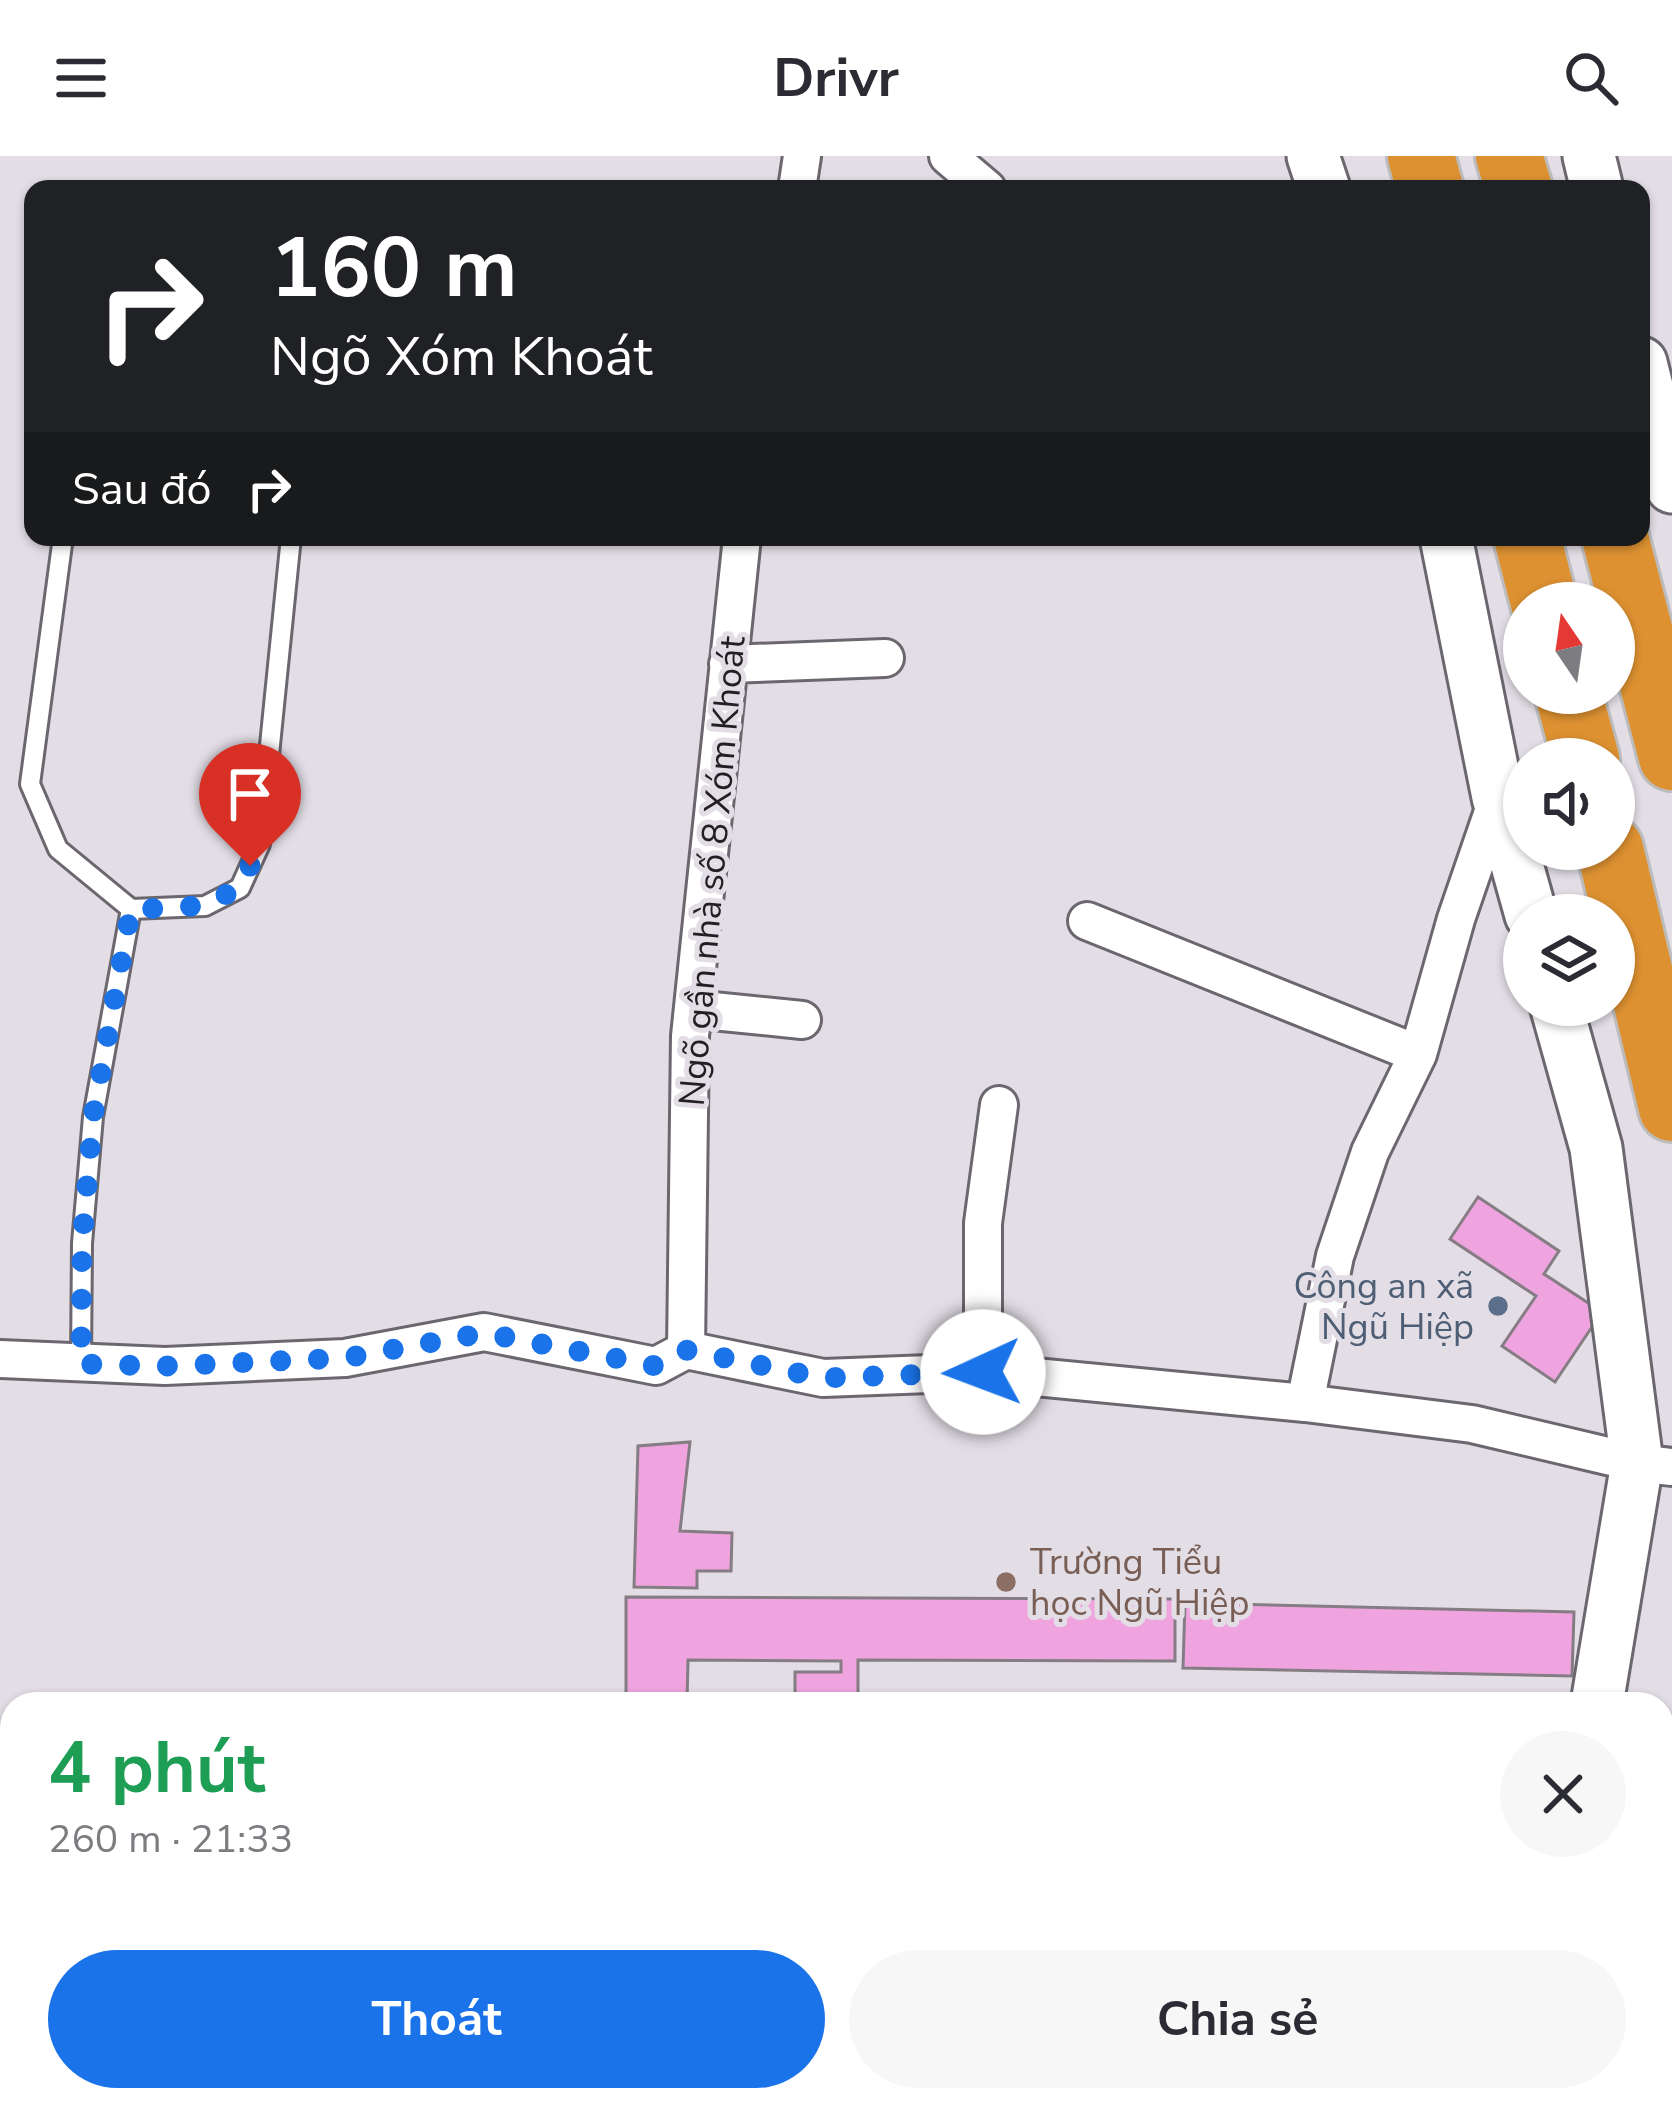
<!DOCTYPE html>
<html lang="vi">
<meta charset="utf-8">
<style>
:root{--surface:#fff;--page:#f7f7f7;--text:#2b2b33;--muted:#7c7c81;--accent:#1a73e8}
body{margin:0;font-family:"Nunito Sans",sans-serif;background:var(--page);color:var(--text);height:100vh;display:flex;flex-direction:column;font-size:45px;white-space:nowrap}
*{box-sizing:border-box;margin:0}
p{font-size:39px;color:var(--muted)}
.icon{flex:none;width:66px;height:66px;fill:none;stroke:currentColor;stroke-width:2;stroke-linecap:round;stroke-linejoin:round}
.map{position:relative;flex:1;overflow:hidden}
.drawer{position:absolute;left:0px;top:1536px;width:1674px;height:420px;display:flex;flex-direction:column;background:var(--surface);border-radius:36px 36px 0 0;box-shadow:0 3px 9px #0004}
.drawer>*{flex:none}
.guide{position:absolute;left:24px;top:24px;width:1626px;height:366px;border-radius:24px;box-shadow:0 3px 9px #0004;background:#202124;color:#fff;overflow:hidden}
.needle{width:78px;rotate:347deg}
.fabs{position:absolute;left:1503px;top:426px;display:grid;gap:24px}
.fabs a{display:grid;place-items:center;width:132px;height:132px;border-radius:50%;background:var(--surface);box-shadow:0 3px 9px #0004;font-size:60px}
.pin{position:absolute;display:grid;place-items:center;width:102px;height:102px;color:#fff;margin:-123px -51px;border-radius:50% 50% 50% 0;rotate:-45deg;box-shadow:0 0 12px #0007}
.pin .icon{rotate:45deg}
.me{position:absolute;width:132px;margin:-66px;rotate:268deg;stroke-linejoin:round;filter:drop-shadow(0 0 9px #0008)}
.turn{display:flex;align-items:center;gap:42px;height:252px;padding:0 48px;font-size:54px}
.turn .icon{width:156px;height:156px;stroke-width:2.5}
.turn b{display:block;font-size:84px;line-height:102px}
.then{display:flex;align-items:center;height:114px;padding:0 48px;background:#0003;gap:24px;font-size:45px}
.round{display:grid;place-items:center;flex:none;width:126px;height:126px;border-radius:63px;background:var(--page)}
.overview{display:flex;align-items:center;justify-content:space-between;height:204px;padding:0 48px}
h1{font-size:72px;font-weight:700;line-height:90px;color:#1e9e55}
.button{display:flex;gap:24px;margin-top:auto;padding:24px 48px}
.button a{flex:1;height:138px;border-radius:72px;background:var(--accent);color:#fff;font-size:48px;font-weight:700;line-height:138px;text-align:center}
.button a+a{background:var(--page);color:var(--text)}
header{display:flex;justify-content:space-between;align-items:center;height:156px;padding:0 48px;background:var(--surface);font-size:54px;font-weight:700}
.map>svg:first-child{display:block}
</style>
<header><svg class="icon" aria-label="menu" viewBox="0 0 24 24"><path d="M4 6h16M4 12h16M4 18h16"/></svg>Drivr<svg class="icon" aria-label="search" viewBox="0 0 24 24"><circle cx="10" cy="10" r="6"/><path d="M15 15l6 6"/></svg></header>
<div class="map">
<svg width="1672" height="1956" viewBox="0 0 1672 1956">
<rect width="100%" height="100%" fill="#e3dee6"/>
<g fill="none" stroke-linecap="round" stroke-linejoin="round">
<path stroke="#69b1ef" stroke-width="69" d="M0,1923H12
M1437,1944L1672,1947"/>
</g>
<path fill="#efa4df" stroke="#857d83" stroke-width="3" d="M1478,1041L1559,1095L1544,1118L1602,1156L1555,1226L1502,1190L1536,1140L1450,1083Z
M690,1286L680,1375L732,1377L731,1415H697V1432L634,1431L638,1290Z
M626,1441L1175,1443V1505L858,1504V1548H795V1516H841V1505L688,1504L687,1546L626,1545Z
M1185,1447L1574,1456L1572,1520L1183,1512Z"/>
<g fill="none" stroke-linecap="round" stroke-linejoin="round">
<g stroke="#6c676e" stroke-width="24">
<path id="lane" d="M63,381L30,628L58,693L131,753L93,961L82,1087L81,1208
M131,753L205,750L240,732L260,688L291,381
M490,1956L491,1944"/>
</g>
<g stroke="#6c676e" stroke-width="42">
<path id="street" d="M948,0L987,33
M797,33L802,0
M728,508L885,502
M1087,765L1418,898
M693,853L802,864
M686,1194L690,880L742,381
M0,1203L165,1210L345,1202L484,1176L656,1210L686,1194L823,1222L983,1216L1305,1247L1472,1268L1637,1307L1672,1311
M983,1216V1067L999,949
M1305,1247L1335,1100L1370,996L1418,898L1456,763L1498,641"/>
</g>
<g stroke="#6c676e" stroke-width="57">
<path id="secondary" d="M1313,0L1324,33
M1589,0L1597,33
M1641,207L1672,331
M1446,381L1498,641L1531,759
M1556,849L1596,992L1637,1307L1597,1548
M1662,1765L1672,1766
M0,1775L12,1774
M590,1944L610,1956
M1545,1956V1944"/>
</g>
<g stroke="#bcbcbd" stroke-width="72">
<path id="highway" d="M1421,0L1430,33
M1509,0L1519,33
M1527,381L1544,447
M1615,381L1672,601
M1568,537L1586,603
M1610,693L1672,952"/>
</g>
<use href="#lane" stroke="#fff" stroke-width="18"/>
<use href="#street" stroke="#fff" stroke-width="36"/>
<use href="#secondary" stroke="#fff" stroke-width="51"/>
<use href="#highway" stroke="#dd9131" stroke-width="66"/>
</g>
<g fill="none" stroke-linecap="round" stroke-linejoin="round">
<path stroke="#1a73e8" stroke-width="21" stroke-dasharray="0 37.8" d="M250,710C228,758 178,751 131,753L93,961L82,1087L81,1208L165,1210L345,1202L484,1177L656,1210L686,1194L823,1222L983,1216"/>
</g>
<circle fill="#5c6f8a" stroke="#e3dee6" stroke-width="4.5" cx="1498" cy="1150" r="12"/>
<circle fill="#8d6e63" stroke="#e3dee6" stroke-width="4.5" cx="1006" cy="1426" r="12"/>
<g text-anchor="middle" stroke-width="10" stroke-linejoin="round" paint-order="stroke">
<g font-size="36" fill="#211f22" stroke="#e3dee6">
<text transform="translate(711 715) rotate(-85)" y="13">Ngõ gần nhà số 8 Xóm Khoát</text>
</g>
<g font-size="36" fill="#4e5e75" stroke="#e3dee6" text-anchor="end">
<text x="1474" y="1142">Công an xã<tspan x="1474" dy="41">Ngũ Hiệp</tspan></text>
</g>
<g font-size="36" fill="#785e54" stroke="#e3dee6" text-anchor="start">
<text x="1030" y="1418">Trường Tiểu<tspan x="1030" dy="41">học Ngũ Hiệp</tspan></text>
</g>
</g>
</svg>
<div class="fabs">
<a><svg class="needle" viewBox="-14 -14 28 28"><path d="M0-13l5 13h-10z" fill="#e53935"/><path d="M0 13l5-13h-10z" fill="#7c7c81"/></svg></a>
<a><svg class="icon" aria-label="sound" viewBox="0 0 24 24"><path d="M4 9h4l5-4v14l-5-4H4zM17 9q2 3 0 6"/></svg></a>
<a><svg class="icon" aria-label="layers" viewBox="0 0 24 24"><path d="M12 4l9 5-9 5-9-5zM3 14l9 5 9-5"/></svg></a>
</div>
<div class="pin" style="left:250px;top:710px;background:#d93025"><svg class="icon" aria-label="arrive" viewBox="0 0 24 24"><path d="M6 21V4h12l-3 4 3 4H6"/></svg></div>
<svg class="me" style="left:983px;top:1216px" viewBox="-20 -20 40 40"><circle r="19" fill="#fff"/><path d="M0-13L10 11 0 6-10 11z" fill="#1a73e8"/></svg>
<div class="guide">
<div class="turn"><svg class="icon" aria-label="right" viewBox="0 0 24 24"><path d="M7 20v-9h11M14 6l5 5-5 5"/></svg><div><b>160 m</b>Ngõ Xóm Khoát</div></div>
<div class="then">Sau đó<svg class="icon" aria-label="right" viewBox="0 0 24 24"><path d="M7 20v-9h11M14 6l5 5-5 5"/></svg></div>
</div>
<section class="drawer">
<div class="overview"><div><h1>4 phút</h1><p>260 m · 21:33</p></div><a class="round"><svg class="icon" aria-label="close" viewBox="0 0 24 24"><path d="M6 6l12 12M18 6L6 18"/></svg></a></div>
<div class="button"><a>Thoát</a><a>Chia sẻ</a></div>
</section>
</div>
